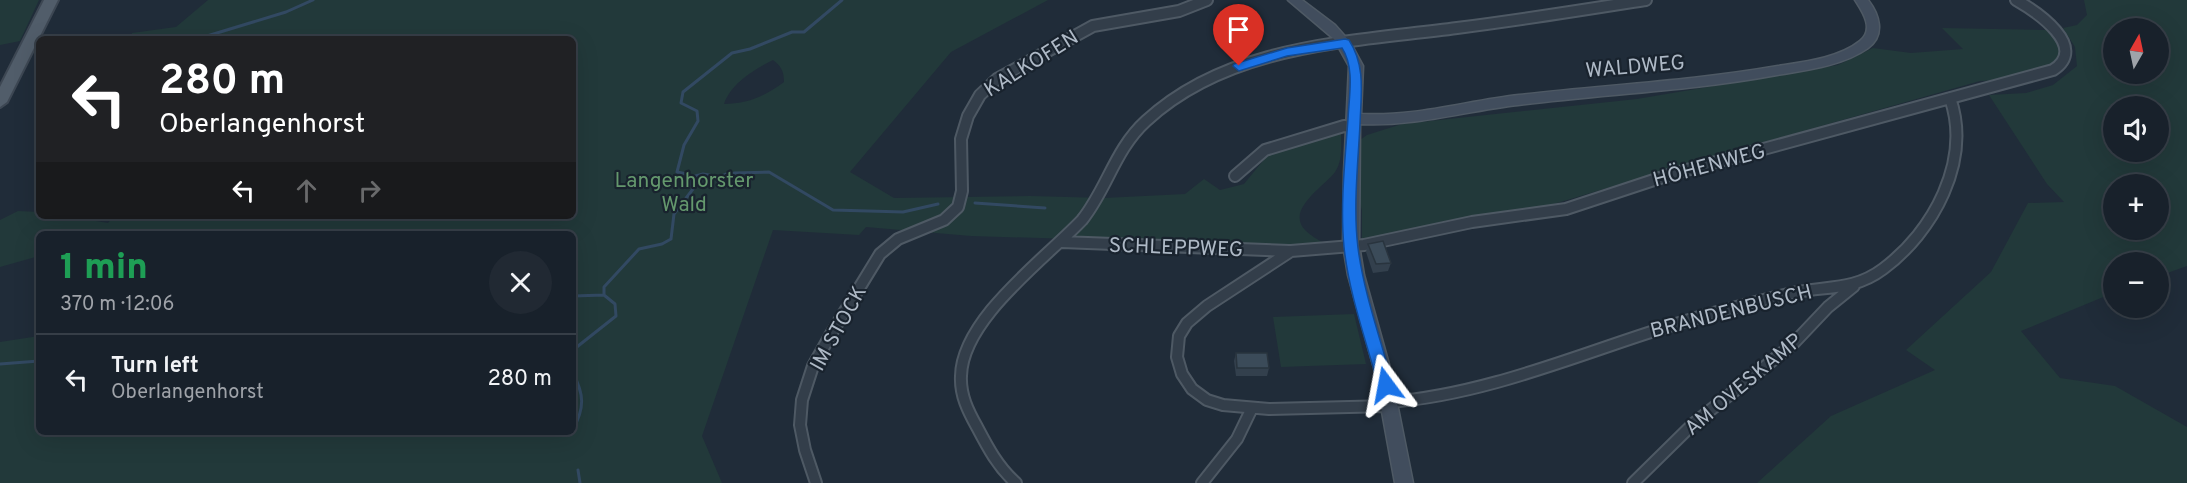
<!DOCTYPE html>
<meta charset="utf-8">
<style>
:root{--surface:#18212b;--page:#212933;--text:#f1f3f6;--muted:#9fa3a9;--line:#363e47}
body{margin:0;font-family:Overpass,sans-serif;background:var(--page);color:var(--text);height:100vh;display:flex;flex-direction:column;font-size:22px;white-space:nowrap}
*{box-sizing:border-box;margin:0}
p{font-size:20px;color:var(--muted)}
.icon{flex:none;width:33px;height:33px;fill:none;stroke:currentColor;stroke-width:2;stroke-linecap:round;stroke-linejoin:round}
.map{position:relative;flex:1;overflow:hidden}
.sheet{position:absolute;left:36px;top:231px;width:540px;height:204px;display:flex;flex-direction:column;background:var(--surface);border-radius:9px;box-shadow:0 6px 24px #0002,0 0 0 2px var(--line)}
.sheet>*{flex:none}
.banner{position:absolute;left:36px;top:36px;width:540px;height:183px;border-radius:9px;box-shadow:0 6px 24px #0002,0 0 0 2px var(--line);background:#202124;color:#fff;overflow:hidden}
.needle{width:39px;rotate:9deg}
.tools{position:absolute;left:2103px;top:18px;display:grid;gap:12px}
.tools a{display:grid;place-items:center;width:66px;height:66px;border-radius:50%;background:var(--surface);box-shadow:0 6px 24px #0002,0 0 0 2px var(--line);font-size:30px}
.pin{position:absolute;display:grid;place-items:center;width:51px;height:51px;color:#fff;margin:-62px -26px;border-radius:50% 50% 50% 0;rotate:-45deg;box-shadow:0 0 6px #0007}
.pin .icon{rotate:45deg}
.me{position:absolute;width:66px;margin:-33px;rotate:347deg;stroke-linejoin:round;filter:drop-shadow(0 0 4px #0008)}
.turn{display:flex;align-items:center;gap:21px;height:126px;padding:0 24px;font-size:27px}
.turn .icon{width:78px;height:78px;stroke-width:2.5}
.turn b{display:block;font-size:42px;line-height:51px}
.lanes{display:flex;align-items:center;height:57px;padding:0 24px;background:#0003;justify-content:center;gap:30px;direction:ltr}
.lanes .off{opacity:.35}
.round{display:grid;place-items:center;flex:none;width:63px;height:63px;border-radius:32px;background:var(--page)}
.head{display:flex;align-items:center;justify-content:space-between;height:102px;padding:0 24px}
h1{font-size:36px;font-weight:800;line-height:45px;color:#1e9e55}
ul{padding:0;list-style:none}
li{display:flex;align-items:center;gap:18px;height:90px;padding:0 24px;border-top:2px solid var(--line)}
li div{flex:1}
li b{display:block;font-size:22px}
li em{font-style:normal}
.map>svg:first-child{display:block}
</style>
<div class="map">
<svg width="2187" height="483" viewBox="0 0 2187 483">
<rect width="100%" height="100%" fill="#202c39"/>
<path fill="#22393a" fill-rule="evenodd" d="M0,0H39L20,41L0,45Z
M208,0H1048L951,52L850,172L894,198L1030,196L1104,198L1185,194L1204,179L1220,190L1244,184L1271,151L1341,131C1341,143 1343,161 1335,172C1325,186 1284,210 1306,231C1311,236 1319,240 1325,244L1304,246L971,236L866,227L859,235L773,230L702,436L722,483H0V342L39,336V432H573V234H39V256L0,267V220L18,211L39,212V216H66L108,223L114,216L149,220L154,216H573V39H130L132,33L176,27ZM773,60C781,66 784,71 784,82C765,96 748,104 724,104C731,83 755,69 773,60Z
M2084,0H2187V266L2159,276L2158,262H2114L2113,293L2021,331L2060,378L2115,386L2187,427V483H1757L1831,416L1935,370L1906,350L1991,272L2028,203L2064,202L2047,184L1989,95L2026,93L2053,85L2077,66L2075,47L2063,28L2077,25L2087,15ZM2114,28H2158V74H2114ZM2114,106H2158V152H2114ZM2114,184H2158V230H2114Z
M1942,28L2046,30L2057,42L2062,53L2059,62L2029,80L1980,81L1708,158L1537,209L1450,220L1362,241V211L1357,189L1360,140L1367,135L1402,124L1637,99L1838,65L1873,48L1911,53L1963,49Z
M1354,314L1366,364L1281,367L1273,317Z"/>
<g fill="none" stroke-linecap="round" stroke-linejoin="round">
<path stroke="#324962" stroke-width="3" d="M207,36L286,12L313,0
M734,173L769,172L833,210L903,212L938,204
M688,178L703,174L720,177L726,174
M975,203L1045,208
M573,296L604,295
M573,350L616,316L615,304L604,295V287L639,249L662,244L671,239L674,214L693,189L687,174L677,172L684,145L698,121L697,111L681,103L683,92L732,53L750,49L792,32H804L842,0
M0,364L39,361
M573,373C584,394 585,408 573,429
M569,435L571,432
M578,470L580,483"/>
<g stroke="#4e5964" stroke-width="14">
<path id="street" d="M1235,176L1265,150L1344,126L1354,127
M1062,242L1289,251
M1389,402C1500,394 1610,340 1717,312C1744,305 1770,298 1797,292C1829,286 1855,290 1883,269C1933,232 1972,161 1950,98
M1389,406L1269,409L1223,405L1207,400L1192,389L1182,374L1177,357L1179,336L1187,323L1207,306L1291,251L1364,245L1472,222L1566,209L1672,174L2053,70C2089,47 2037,12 2016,0
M816,483L805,450L800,425L802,400L813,366L831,334L880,254L898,239L944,220L958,207L962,191L961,139L968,116L980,95L997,79L1093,26L1179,11L1207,0
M1016,483C998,467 988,448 977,427C968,411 960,395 961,376C962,319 1045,259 1082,220C1107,189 1115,149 1146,121C1229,44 1351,42 1457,28C1521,20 1583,10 1646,0
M1202,483L1237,439L1252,408
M1633,483L1693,424L1792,345L1828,307L1854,286"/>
</g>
<g stroke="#4e5964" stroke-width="3">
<path id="secondary" d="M1288,0H1302L1335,25L1350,42L1363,66L1361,114C1415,117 1466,101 1519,95C1605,85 1692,81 1778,66C1804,62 1839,58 1860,41C1875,29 1862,11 1855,0H1868C1879,14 1886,35 1868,48C1842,66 1807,70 1777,75C1691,91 1604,94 1518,105C1465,111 1414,127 1360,124L1359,245L1364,275L1390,368L1413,483H1395L1374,368L1348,275L1343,245L1344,173L1349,66L1334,39Z"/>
</g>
<g stroke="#3d4753" stroke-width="4">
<path id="primary" d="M44,0H58L7,102L0,107V87Z"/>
</g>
<use href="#street" stroke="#333e4a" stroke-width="10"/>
<use href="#secondary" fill="#414d5d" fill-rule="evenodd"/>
<use href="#primary" fill="#515d6a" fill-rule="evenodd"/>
</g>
<path fill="#33404d" d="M1368,244L1391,263L1388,271L1373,273L1366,252Z
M1236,353L1269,368L1267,376H1236L1234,361Z"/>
<path fill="#3b4b59" stroke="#29343e" stroke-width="1.5" d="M1383,241L1391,263L1376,264L1368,244Z
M1236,353H1267L1269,368H1237Z"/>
<path fill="#1a73e8" stroke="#114b97" stroke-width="1.5" d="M1345,39L1349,40C1366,66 1361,95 1360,124C1358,164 1353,208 1358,248C1364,294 1381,340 1393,385L1391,390L1386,392L1380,390L1378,385C1366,340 1349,294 1344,247C1340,206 1345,161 1348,119C1349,96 1355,68 1342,48L1287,56L1239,71L1233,66L1234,64L1287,48Z"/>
<g text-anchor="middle" stroke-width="4.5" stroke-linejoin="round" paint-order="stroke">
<g font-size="21" fill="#aeb9c6" stroke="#19232e">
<text transform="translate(1031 63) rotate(-32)" y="7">KALKOFEN</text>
<text transform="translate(1635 66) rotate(-5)" y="7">WALDWEG</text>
<text transform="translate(1709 165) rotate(-15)" y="7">HÖHENWEG</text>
<text transform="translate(1176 247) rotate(2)" y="7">SCHLEPPWEG</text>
<text transform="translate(1731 311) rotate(-14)" y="7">BRANDENBUSCH</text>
<text transform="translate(838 328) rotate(-61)" y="7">IM STOCK</text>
<text transform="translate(1743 384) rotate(-40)" y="7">AM OVESKAMP</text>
</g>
<g font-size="21" fill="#64986d" stroke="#19232e">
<text x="684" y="187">Langenhorster<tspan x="684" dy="24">Wald</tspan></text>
</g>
</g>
</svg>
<div class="tools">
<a><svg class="needle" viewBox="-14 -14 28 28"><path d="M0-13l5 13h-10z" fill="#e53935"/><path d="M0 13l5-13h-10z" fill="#9fa3a9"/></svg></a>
<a><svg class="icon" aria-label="sound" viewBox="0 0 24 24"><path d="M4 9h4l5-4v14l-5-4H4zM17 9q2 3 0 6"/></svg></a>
<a>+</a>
<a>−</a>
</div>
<div class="pin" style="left:1239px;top:66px;background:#d93025"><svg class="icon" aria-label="arrive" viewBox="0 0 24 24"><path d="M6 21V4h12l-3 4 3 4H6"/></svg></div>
<svg class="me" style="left:1386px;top:385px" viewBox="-20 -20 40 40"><path d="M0-17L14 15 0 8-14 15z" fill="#1a73e8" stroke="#fff" stroke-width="4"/></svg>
<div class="banner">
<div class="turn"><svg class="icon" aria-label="left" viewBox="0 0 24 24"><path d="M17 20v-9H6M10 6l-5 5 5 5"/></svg><div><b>280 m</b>Oberlangenhorst</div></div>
<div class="lanes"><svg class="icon" aria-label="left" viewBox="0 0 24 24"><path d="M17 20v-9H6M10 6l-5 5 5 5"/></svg><svg class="icon off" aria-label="ahead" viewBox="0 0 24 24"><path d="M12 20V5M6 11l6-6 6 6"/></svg><svg class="icon off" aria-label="right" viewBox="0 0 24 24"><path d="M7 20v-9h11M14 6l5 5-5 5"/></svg></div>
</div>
<section class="sheet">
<div class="head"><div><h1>1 min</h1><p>370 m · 12:06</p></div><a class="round"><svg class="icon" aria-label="close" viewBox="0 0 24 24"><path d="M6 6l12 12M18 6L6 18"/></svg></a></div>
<ul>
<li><svg class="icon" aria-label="left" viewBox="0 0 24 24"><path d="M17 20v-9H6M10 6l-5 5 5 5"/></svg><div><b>Turn left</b><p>Oberlangenhorst</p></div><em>280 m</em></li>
</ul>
</section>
</div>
